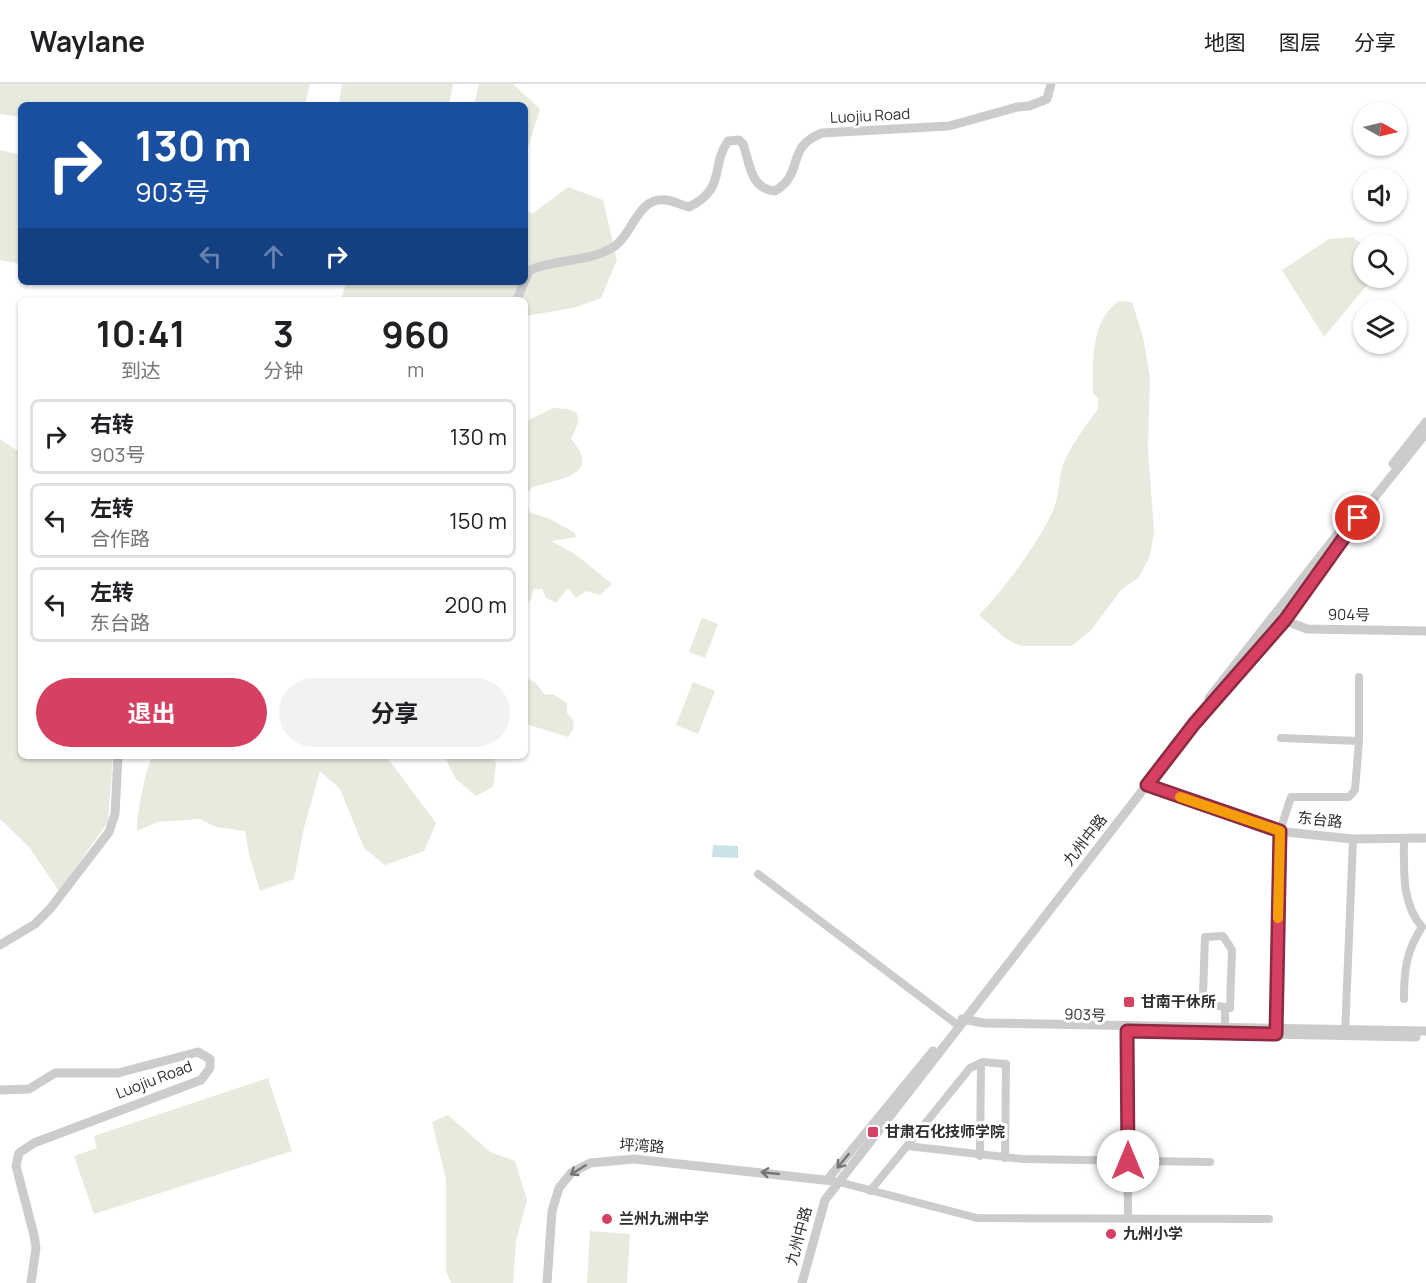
<!DOCTYPE html>
<html lang="zh">
<meta charset="utf-8">
<style>
:root{--surface:#fff;--page:#f2f2f2;--text:#202124;--muted:#757577;--line:#e0e0e0;--accent:#d64162}
body{margin:0;font-family:Manrope,"Noto Sans SC",sans-serif;background:var(--page);color:var(--text);height:100vh;display:flex;flex-direction:column;font-size:22px;white-space:nowrap}
*{box-sizing:border-box;margin:0}
p{font-size:20px;color:var(--muted)}
.icon{flex:none;width:33px;height:33px;fill:none;stroke:currentColor;stroke-width:2;stroke-linecap:round;stroke-linejoin:round}
.map{position:relative;flex:1;overflow:hidden}
.side{position:absolute;left:18px;top:213px;width:510px;height:462px;display:flex;flex-direction:column;background:var(--surface);border-radius:9px;box-shadow:0 2px 4px #0004}
.side>*{flex:none}
.top-card{position:absolute;left:18px;top:18px;width:510px;height:183px;border-radius:9px;box-shadow:0 2px 4px #0004;background:#1a4fa0;color:#fff;overflow:hidden}
.needle{width:39px;rotate:98deg}
.controls{position:absolute;left:1353px;top:18px;display:grid;gap:12px}
.controls a{display:grid;place-items:center;width:54px;height:54px;border-radius:50%;background:var(--surface);box-shadow:0 2px 4px #0004;font-size:30px}
.pin{position:absolute;display:grid;place-items:center;width:51px;height:51px;color:#fff;margin:-26px;border:3px solid #fff;border-radius:50%;box-shadow:0 2px 6px #0007}
.me{position:absolute;width:66px;margin:-33px;rotate:0deg;stroke-linejoin:round;filter:drop-shadow(0 0 4px #0008)}
.turn{display:flex;align-items:center;gap:21px;height:126px;padding:0 18px;font-size:27px}
.turn .icon{width:78px;height:78px;stroke-width:2.5}
.turn b{display:block;font-size:42px;line-height:51px}
.lanes{display:flex;align-items:center;height:57px;padding:0 18px;background:#0003;justify-content:center;gap:30px;direction:ltr}
.lanes .off{opacity:.35}
.eta{display:flex;justify-content:space-evenly;align-items:center;height:102px;text-align:center}
.eta b{font-size:36px;font-weight:700;line-height:42px}
.cta{display:flex;gap:12px;margin-top:auto;padding:12px 18px}
.cta a{flex:1;height:69px;border-radius:36px;background:var(--accent);color:#fff;font-size:24px;font-weight:700;line-height:69px;text-align:center}
.cta a+a{background:var(--page);color:var(--text)}
ul{padding:0;list-style:none}
li{display:flex;align-items:center;gap:18px;height:75px;margin:0 12px 9px;padding:0 6px;border:3px solid var(--line);border-radius:9px}
li div{flex:1}
li b{display:block;font-size:22px}
li em{font-style:normal}
header{display:flex;align-items:center;gap:36px;box-sizing:border-box;height:84px;padding:0 30px;background:var(--surface);border-bottom:2px solid var(--line)}
header strong{font-size:28px}
nav{display:flex;gap:33px;margin-inline-start:auto;font-size:21px}
.map>svg:first-child{display:block}
</style>
<header>
<strong>Waylane</strong>
<nav><a>地图</a><a>图层</a><a>分享</a></nav>
</header>
<div class="map">
<svg width="1426" height="1199" viewBox="0 0 1426 1199">
<rect width="100%" height="100%" fill="#fff"/>
<path fill="#e7ebde" d="M0,0H310L305,21H21V33L0,30Z
M342,0H453L449,21H329L339,19Z
M479,0H513L540,25L525,73V21H474Z
M0,66L21,71V180L0,176Z
M568,103L603,116L617,176L601,214L573,224L525,232V216H341L346,198H525V125L532,130Z
M1353,153L1363,161L1364,194L1372,195L1324,253L1282,186L1329,155Z
M1119,217L1132,218L1143,253L1150,294L1148,365L1154,448L1150,472L1139,493L1121,506L1092,545L1072,562H1020L1005,554L979,531C1002,508 1045,451 1055,421C1059,409 1059,396 1062,384C1069,363 1085,343 1098,325V314L1093,310C1093,279 1090,237 1119,217Z
M553,324L568,325L577,329L578,339L571,355C605,394 553,395 531,404L526,411L529,428L550,435L575,449L576,453L551,457L575,470L612,500L600,511L586,507L576,514L568,504L556,519L546,514L542,505H533L532,513L525,525V338Z
M0,355L21,369V672H113L108,738L59,807L29,763L0,735Z
M702,534L718,540L705,574L689,568Z
M525,593L536,599L545,611L553,610L567,619V629L574,637L573,645L568,653L529,641L525,633Z
M693,598L715,607L698,650L676,641Z
M153,672H392L389,676L436,739L424,767L385,781L364,764L340,705L320,687L304,744L294,795L260,807L249,770L245,747L216,743L200,735L158,738L137,747C136,735 146,681 153,672Z
M444,672H493L496,680L493,703L476,712L456,695Z
M268,994L292,1067L94,1130L74,1072L97,1064L94,1052Z
M448,1031L490,1068L515,1077L527,1116L516,1157L513,1199H451L446,1187V1095L432,1038Z
M590,1147L630,1150L627,1199H587Z"/>
<path fill="#cce2e9" d="M713,761L738,762V774L712,773Z"/>
<g fill="none" stroke-linecap="round" stroke-linejoin="round">
<path stroke="#ccc" stroke-width="8" d="M1281,654L1359,657
M1280,747L1291,713H1349L1355,706L1359,657V593
M1404,755C1404,785 1401,819 1422,843C1406,867 1404,887 1404,915
M758,790L959,942
M1127,947L1128,1135
M1225,947V923L1206,920L1203,911L1205,853L1223,852L1232,866L1230,924L1225,923
M1345,951L1353,755
M907,1062L970,984L983,978L1006,980L1005,1074
M980,1072L981,979
M839,1098L977,1134L1269,1135
M870,1107L907,1062L1022,1075L1210,1078"/>
<path stroke="#ccc" stroke-width="9" d="M525,196L530,186C555,175 586,178 610,165C633,154 636,112 666,116C674,117 681,121 689,123C727,104 710,83 728,57L739,56L743,60C750,79 750,105 775,107C806,88 784,64 822,49L949,42L1017,23L1029,22L1047,15L1051,0
M517,216L524,198
M1393,380L1426,338
M1281,535L1307,545L1426,547
M1209,614L1347,438
M1147,701L1276,747L1353,755L1426,754
M0,861L35,840L50,825L109,748L115,730L118,672
M962,935L984,939L1426,947
M1276,947L1280,747
M1175,948L1416,953
M0,1006L29,1005L55,989H118L198,968L210,975V984L201,996L34,1059L19,1069L16,1082L34,1151L36,1164L31,1199
M828,1095L933,967
M547,1199L552,1127L559,1104L571,1089L590,1079L634,1075L833,1097
M802,1199L825,1116L1194,640L1285,536L1358,434L1426,349"/>
</g>
<defs><path id="oneway-shaft" d="M-6 0H5M1.5-3L5.5 0L1.5 3" fill="none" stroke-width="1.6" stroke-linecap="round" stroke-linejoin="round" transform="scale(1.5)"/></defs>
<g stroke="#767676">
<use href="#oneway-shaft" transform="translate(843 1077) rotate(129)"/>
<use href="#oneway-shaft" transform="translate(578 1086) rotate(148)"/>
<use href="#oneway-shaft" transform="translate(770 1089) rotate(-174)"/>
</g>
<g fill="none" stroke-linecap="round" stroke-linejoin="round">
<g stroke="#8b2a40" stroke-width="15">
<path id="route" d="M1128,1077L1127,947L1276,950L1280,747L1147,701L1194,640L1285,536L1358,434"/>
</g>
<use href="#route" stroke="#d64162" stroke-width="10"/>
<path stroke="#f59e0b" stroke-width="10" d="M1180,713L1280,747L1278,834"/>
</g>
<g fill="#d64162" stroke="#fff" stroke-width="2">
<rect x="1123" y="912" width="12" height="12" rx="3"/>
<rect x="867" y="1042" width="12" height="12" rx="3"/>
<circle cx="607" cy="1135" r="6"/>
<circle cx="1111" cy="1150" r="6"/>
</g>
<g text-anchor="middle" stroke-width="6" stroke-linejoin="round" paint-order="stroke">
<g font-size="15" fill="#2f2f2f" stroke="#fff">
<text transform="translate(870 32) rotate(-3)" y="5">Luojiu Road</text>
<text transform="translate(1349 531) rotate(1)" y="5">904号</text>
<text transform="translate(1320 736) rotate(6)" y="5">东台路</text>
<text transform="translate(1085 756) rotate(-52)" y="5">九州中路</text>
<text transform="translate(1085 931) rotate(2)" y="5">903号</text>
<text transform="translate(154 996) rotate(-21)" y="5">Luojiu Road</text>
<text transform="translate(642 1062) rotate(3)" y="5">坪湾路</text>
<text transform="translate(799 1152) rotate(-75)" y="5">九州中路</text>
</g>
<g font-size="15" font-weight="bold" fill="#2f2f2f" stroke="#fff" text-anchor="start">
<text x="1141" y="923">甘南干休所</text>
<text x="885" y="1053">甘肃石化技师学院</text>
<text x="619" y="1140">兰州九洲中学</text>
<text x="1123" y="1155">九州小学</text>
</g>
</g>
</svg>
<div class="controls">
<a><svg class="needle" viewBox="-14 -14 28 28"><path d="M0-13l5 13h-10z" fill="#e53935"/><path d="M0 13l5-13h-10z" fill="#757577"/></svg></a>
<a><svg class="icon" aria-label="sound" viewBox="0 0 24 24"><path d="M4 9h4l5-4v14l-5-4H4zM17 9q2 3 0 6"/></svg></a>
<a><svg class="icon" aria-label="search" viewBox="0 0 24 24"><circle cx="10" cy="10" r="6"/><path d="M15 15l6 6"/></svg></a>
<a><svg class="icon" aria-label="layers" viewBox="0 0 24 24"><path d="M12 4l9 5-9 5-9-5zM3 14l9 5 9-5"/></svg></a>
</div>
<div class="pin" style="left:1358px;top:434px;background:#d93025"><svg class="icon" aria-label="arrive" viewBox="0 0 24 24"><path d="M6 21V4h12l-3 4 3 4H6"/></svg></div>
<svg class="me" style="left:1128px;top:1077px" viewBox="-20 -20 40 40"><circle r="19" fill="#fff"/><path d="M0-13L10 11 0 6-10 11z" fill="#d64162"/></svg>
<div class="top-card">
<div class="turn"><svg class="icon" aria-label="right" viewBox="0 0 24 24"><path d="M7 20v-9h11M14 6l5 5-5 5"/></svg><div><b>130 m</b>903号</div></div>
<div class="lanes"><svg class="icon off" aria-label="left" viewBox="0 0 24 24"><path d="M17 20v-9H6M10 6l-5 5 5 5"/></svg><svg class="icon off" aria-label="ahead" viewBox="0 0 24 24"><path d="M12 20V5M6 11l6-6 6 6"/></svg><svg class="icon" aria-label="right" viewBox="0 0 24 24"><path d="M7 20v-9h11M14 6l5 5-5 5"/></svg></div>
</div>
<section class="side">
<div class="eta">
<div><b>10:41</b><p>到达</p></div>
<div><b>3</b><p>分钟</p></div>
<div><b>960</b><p>m</p></div>
</div>
<ul>
<li><svg class="icon" aria-label="right" viewBox="0 0 24 24"><path d="M7 20v-9h11M14 6l5 5-5 5"/></svg><div><b>右转</b><p>903号</p></div><em>130 m</em></li>
<li><svg class="icon" aria-label="left" viewBox="0 0 24 24"><path d="M17 20v-9H6M10 6l-5 5 5 5"/></svg><div><b>左转</b><p>合作路</p></div><em>150 m</em></li>
<li><svg class="icon" aria-label="left" viewBox="0 0 24 24"><path d="M17 20v-9H6M10 6l-5 5 5 5"/></svg><div><b>左转</b><p>东台路</p></div><em>200 m</em></li>
</ul>
<div class="cta"><a>退出</a><a>分享</a></div>
</section>
</div>
